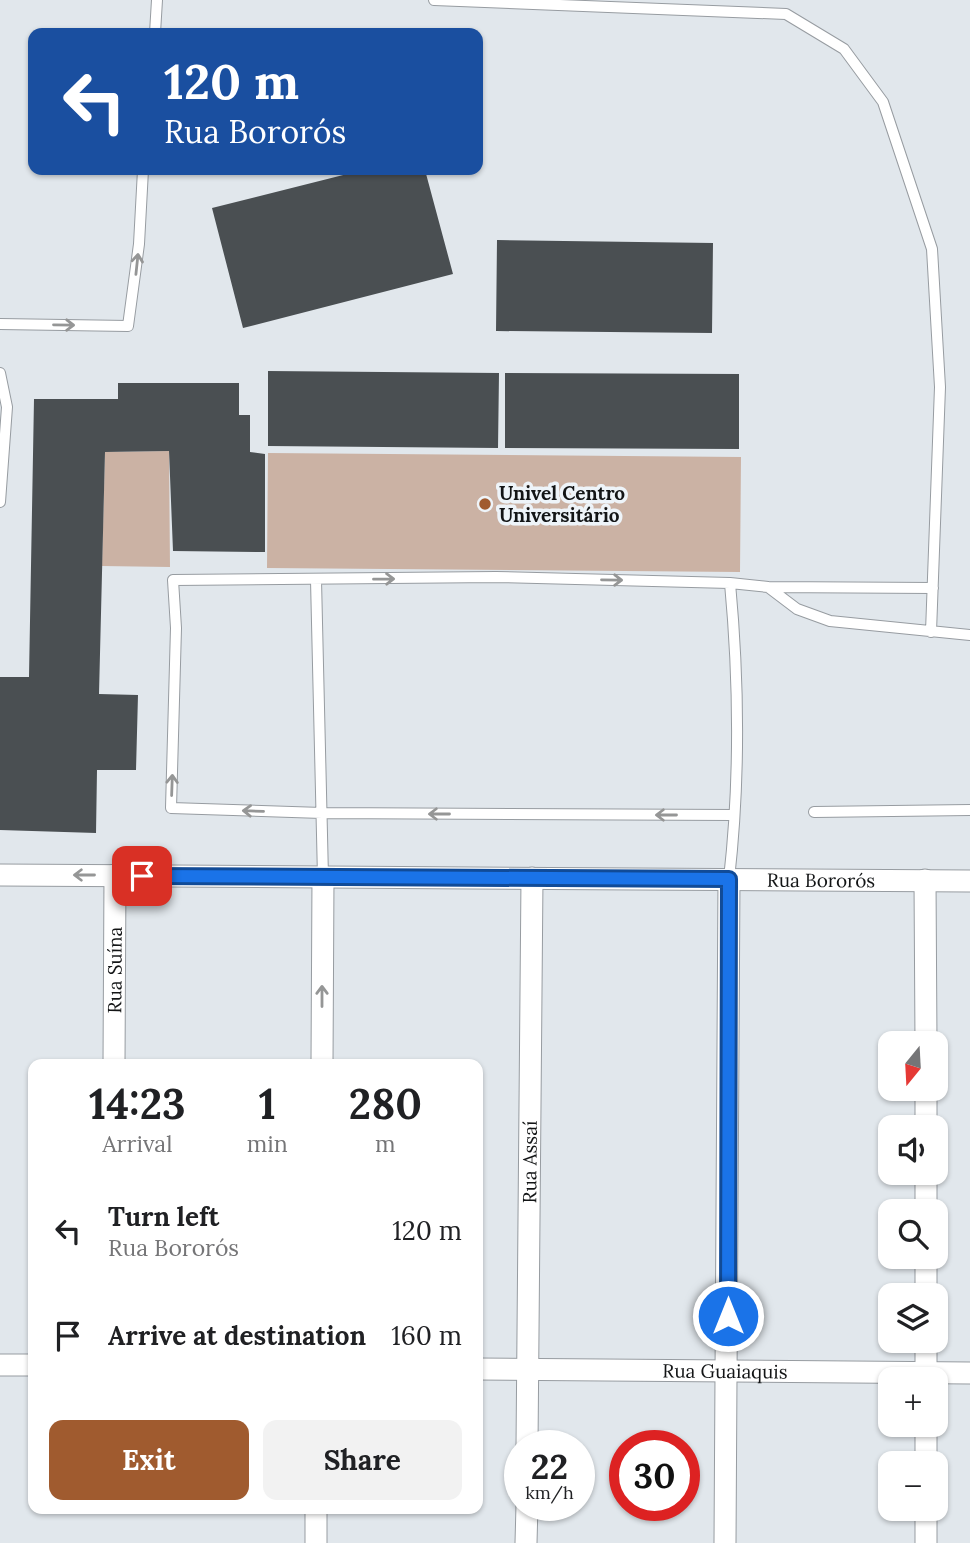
<!DOCTYPE html>
<meta charset="utf-8">
<style>
:root{--surface:#fff;--page:#f2f2f2;--text:#202124;--muted:#757577;--accent:#a05b2f}
body{margin:0;font-family:Lora,serif;background:var(--page);color:var(--text);height:100vh;display:flex;flex-direction:column;font-size:26px;white-space:nowrap}
*{box-sizing:border-box;margin:0}
p{font-size:23px;color:var(--muted)}
.icon{flex:none;width:38px;height:38px;fill:none;stroke:currentColor;stroke-width:2;stroke-linecap:round;stroke-linejoin:round}
.map{position:relative;flex:1;overflow:hidden}
.side{position:absolute;left:28px;top:1059px;width:455px;height:455px;display:flex;flex-direction:column;background:var(--surface);border-radius:14px;box-shadow:0 2px 5px #0004}
.side>*{flex:none}
.guide{position:absolute;left:28px;top:28px;width:455px;height:147px;border-radius:14px;box-shadow:0 2px 5px #0004;background:#1a4fa0;color:#fff;overflow:hidden}
.needle{width:46px;rotate:198deg}
.tools{position:absolute;left:878px;top:1031px;display:grid;gap:14px}
.tools a{display:grid;place-items:center;width:70px;height:70px;border-radius:14px;background:var(--surface);box-shadow:0 2px 5px #0004;font-size:35px}
.speed{position:absolute;left:504px;top:1430px;display:flex;gap:14px;font-size:35px;font-weight:700;text-align:center}
.speed>*{display:grid;place-content:center;width:91px;height:91px;border-radius:50%;background:var(--surface);box-shadow:0 2px 5px #0004;line-height:1}
.speed small{font-size:18px;font-weight:400}
.speed .limit{border:10px solid #d22;background:#fff;color:#111}
.pin{position:absolute;display:grid;place-items:center;width:60px;height:60px;color:#fff;margin:-30px;border-radius:14px;box-shadow:0 4px 10px #0006}
.me{position:absolute;width:77px;margin:-38px;rotate:0deg;stroke-linejoin:round;filter:drop-shadow(0 0 5px #0008)}
.turn{display:flex;align-items:center;gap:24px;height:147px;padding:0 21px;font-size:32px}
.turn .icon{width:91px;height:91px;stroke-width:2.5}
.turn b{display:block;font-size:49px;line-height:60px}
.eta{display:flex;justify-content:space-evenly;align-items:center;height:119px;text-align:center}
.eta b{font-size:42px;font-weight:700;line-height:49px}
.button{display:flex;gap:14px;margin-top:auto;padding:14px 21px}
.button a{flex:1;height:80px;border-radius:14px;background:var(--accent);color:#fff;font-size:28px;font-weight:700;line-height:80px;text-align:center}
.button a+a{background:var(--page);color:var(--text)}
ul{padding:0;list-style:none}
li{display:flex;align-items:center;gap:21px;height:105px;padding:0 21px}
li div{flex:1}
li b{display:block;font-size:26px}
li em{font-style:normal}
.map>svg:first-child{display:block}
</style>
<div class="map">
<svg width="970" height="1543" viewBox="0 0 970 1543">
<rect width="100%" height="100%" fill="#e1e7ec"/>
<path fill="#cbb2a4" d="M169,451L170,567L102,566L105,452Z
M268,453L741,457L740,572L267,568Z"/>
<path fill="#4a4f52" d="M363,170H425L453,274L243,328L212,208Z
M497,240L713,243L712,333L496,331Z
M268,371L499,373L498,448L268,446Z
M505,373L739,374V449L505,448Z
M118,383H239V415H250V452L265,454V552L173,551L169,451L105,452L99,694L138,695L136,770H97L96,833L0,830V677H29L34,399H118Z"/>
<g fill="none" stroke-linecap="round" stroke-linejoin="round">
<g stroke="#979ca1" stroke-width="12">
<path id="lane" d="M434,0L786,14L844,49L883,102L932,249L940,387L931,632
M155,33L157,0
M0,324L128,326L139,244L143,170
M0,373L7,407L0,502
M316,580L323,877
M768,587L933,588
M814,812L970,810
M734,815L322,813L171,808L176,628L173,580L496,577L730,583L768,587L797,609L830,621L970,635
M729,879C740,782 739,680 730,583"/>
</g>
<g stroke="#979ca1" stroke-width="23">
<g id="street">
<path id="s1" d="M0,875L970,881"/>
<path d="M925,880L926,1043"/>
<path id="s2" d="M114,1064L115,875"/>
<path d="M322,1064L323,877"/>
<path d="M926,1088V1127"/>
<path d="M926,1172V1211"/>
<path d="M926,1256V1295"/>
<path d="M926,1340V1379"/>
<path d="M0,1365H33"/>
<path id="s3" d="M478,1369L970,1373"/>
<path id="s4" d="M527,1446L532,878"/>
<path d="M926,1463V1424"/>
<path d="M316,1543V1508"/>
<path d="M526,1543L527,1505"/>
<path d="M725,1543L729,879"/>
<path d="M926,1543V1508"/>
</g>
</g>
<use href="#lane" stroke="#fff" stroke-width="10"/>
<use href="#street" stroke="#fff" stroke-width="21"/>
</g>
<defs><path id="oneway-shaft" d="M-6 0H5M1.5-3L5.5 0L1.5 3" fill="none" stroke-width="1.6" stroke-linecap="round" stroke-linejoin="round" transform="scale(1.75)"/></defs>
<g stroke="#959696">
<use href="#oneway-shaft" transform="translate(137 264) rotate(-84)"/>
<use href="#oneway-shaft" transform="translate(64 325) rotate(1)"/>
<use href="#oneway-shaft" transform="translate(384 579) rotate(-1)"/>
<use href="#oneway-shaft" transform="translate(612 580) rotate(1)"/>
<use href="#oneway-shaft" transform="translate(172 785) rotate(-88)"/>
<use href="#oneway-shaft" transform="translate(253 811) rotate(-178)"/>
<use href="#oneway-shaft" transform="translate(439 814) rotate(-180)"/>
<use href="#oneway-shaft" transform="translate(666 815) rotate(-180)"/>
<use href="#oneway-shaft" transform="translate(84 875) rotate(-180)"/>
<use href="#oneway-shaft" transform="translate(322 996) rotate(-90)"/>
</g>
<g fill="none" stroke-linecap="round" stroke-linejoin="round">
<g stroke="#114b97" stroke-width="18">
<path id="route" d="M142,876L729,879L728,1316"/>
</g>
<use href="#route" stroke="#1a73e8" stroke-width="12"/>
</g>
<circle fill="#a05b2f" stroke="#eef4f9" stroke-width="2.5" cx="485" cy="504" r="7"/>
<g text-anchor="middle" stroke-width="7" stroke-linejoin="round" paint-order="stroke">
<g font-size="19" font-weight="bold" fill="#131516" stroke="#eef4f9" text-anchor="start">
<text x="499" y="500">Univel Centro<tspan x="499" dy="22">Universitário</tspan></text>
</g>
<g font-size="19" fill="#131516" stroke="#eef4f9">
<text dy="7" stroke="none"><textPath href="#s1" startOffset="821">Rua Bororós</textPath></text>
<text dy="7" stroke="none"><textPath href="#s2" startOffset="94">Rua Suína</textPath></text>
<text dy="7" stroke="none"><textPath href="#s4" startOffset="284">Rua Assaí</textPath></text>
<text dy="7" stroke="none"><textPath href="#s3" startOffset="247">Rua Guaiaquis</textPath></text>
</g>
</g>
</svg>
<div class="tools">
<a><svg class="needle" viewBox="-14 -14 28 28"><path d="M0-13l5 13h-10z" fill="#e53935"/><path d="M0 13l5-13h-10z" fill="#757577"/></svg></a>
<a><svg class="icon" aria-label="sound" viewBox="0 0 24 24"><path d="M4 9h4l5-4v14l-5-4H4zM17 9q2 3 0 6"/></svg></a>
<a><svg class="icon" aria-label="search" viewBox="0 0 24 24"><circle cx="10" cy="10" r="6"/><path d="M15 15l6 6"/></svg></a>
<a><svg class="icon" aria-label="layers" viewBox="0 0 24 24"><path d="M12 4l9 5-9 5-9-5zM3 14l9 5 9-5"/></svg></a>
<a>+</a>
<a>−</a>
</div>
<div class="speed"><div>22<small>km/h</small></div><div class="limit">30</div></div>
<div class="pin" style="left:142px;top:876px;background:#d93025"><svg class="icon" aria-label="arrive" viewBox="0 0 24 24"><path d="M6 21V4h12l-3 4 3 4H6"/></svg></div>
<svg class="me" style="left:728px;top:1316px" viewBox="-20 -20 40 40"><circle r="17" fill="#1a73e8" stroke="#fff" stroke-width="3"/><path d="M0-11L8 9 0 5-8 9z" fill="#fff"/></svg>
<div class="guide">
<div class="turn"><svg class="icon" aria-label="left" viewBox="0 0 24 24"><path d="M17 20v-9H6M10 6l-5 5 5 5"/></svg><div><b>120 m</b>Rua Bororós</div></div>
</div>
<section class="side">
<div class="eta">
<div><b>14:23</b><p>Arrival</p></div>
<div><b>1</b><p>min</p></div>
<div><b>280</b><p>m</p></div>
</div>
<ul>
<li><svg class="icon" aria-label="left" viewBox="0 0 24 24"><path d="M17 20v-9H6M10 6l-5 5 5 5"/></svg><div><b>Turn left</b><p>Rua Bororós</p></div><em>120 m</em></li>
<li><svg class="icon" aria-label="arrive" viewBox="0 0 24 24"><path d="M6 21V4h12l-3 4 3 4H6"/></svg><div><b>Arrive at destination</b></div><em>160 m</em></li>
</ul>
<div class="button"><a>Exit</a><a>Share</a></div>
</section>
</div>
